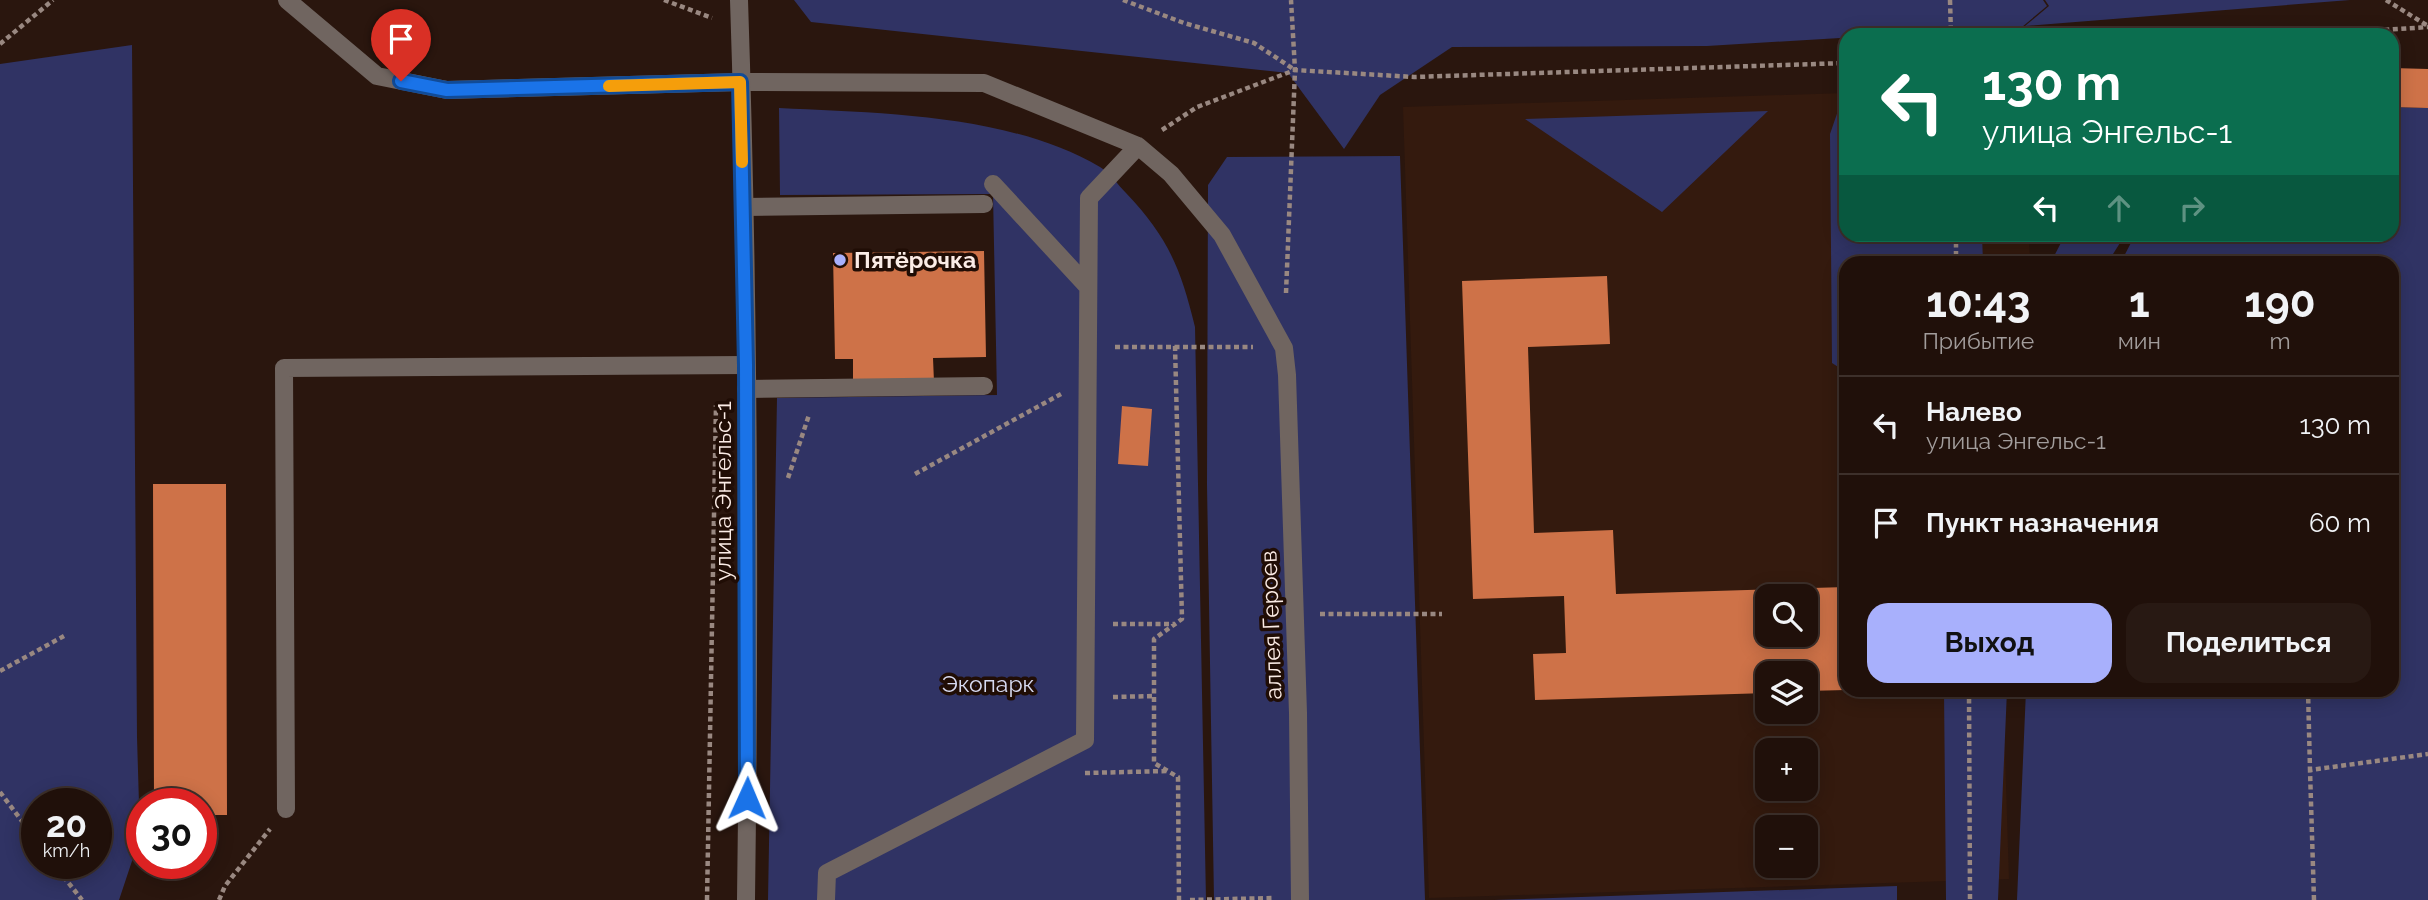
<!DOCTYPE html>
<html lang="ru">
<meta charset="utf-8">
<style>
:root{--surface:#20100a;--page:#281913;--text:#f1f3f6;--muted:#a29d9c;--line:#3d302b;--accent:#a8b0fc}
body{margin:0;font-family:Raleway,sans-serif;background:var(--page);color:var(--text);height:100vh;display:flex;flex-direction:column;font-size:26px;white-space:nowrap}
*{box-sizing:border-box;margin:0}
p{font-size:23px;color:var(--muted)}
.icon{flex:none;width:38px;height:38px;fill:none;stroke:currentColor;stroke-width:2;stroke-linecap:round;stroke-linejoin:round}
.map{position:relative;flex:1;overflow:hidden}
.panel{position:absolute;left:1839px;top:256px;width:560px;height:441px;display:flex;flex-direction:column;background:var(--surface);border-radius:21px;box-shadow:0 4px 18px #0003,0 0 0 2px var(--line)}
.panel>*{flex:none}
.banner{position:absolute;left:1839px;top:28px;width:560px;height:214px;border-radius:21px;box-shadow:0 4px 18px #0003,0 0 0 2px var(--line);background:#0b6e4f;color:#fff;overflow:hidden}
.buttons{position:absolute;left:1755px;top:584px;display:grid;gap:14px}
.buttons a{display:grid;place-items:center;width:63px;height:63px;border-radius:14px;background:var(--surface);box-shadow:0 4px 18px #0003,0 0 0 2px var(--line);font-size:35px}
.speed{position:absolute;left:21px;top:788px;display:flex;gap:14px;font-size:35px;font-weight:700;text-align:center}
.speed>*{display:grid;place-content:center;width:91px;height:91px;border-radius:50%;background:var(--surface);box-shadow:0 4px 18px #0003,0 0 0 2px var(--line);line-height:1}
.speed small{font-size:18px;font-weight:400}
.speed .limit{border:10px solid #d22;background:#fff;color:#111}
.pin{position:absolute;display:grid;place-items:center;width:60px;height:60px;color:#fff;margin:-72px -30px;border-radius:50% 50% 50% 0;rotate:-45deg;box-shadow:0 0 7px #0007}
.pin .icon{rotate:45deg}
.me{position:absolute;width:77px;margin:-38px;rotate:1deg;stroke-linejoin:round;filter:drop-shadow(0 0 5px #0008)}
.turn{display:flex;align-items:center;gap:24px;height:147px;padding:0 28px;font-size:32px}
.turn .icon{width:91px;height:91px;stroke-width:2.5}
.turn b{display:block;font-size:49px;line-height:60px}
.lanes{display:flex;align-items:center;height:66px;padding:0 28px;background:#0003;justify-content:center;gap:35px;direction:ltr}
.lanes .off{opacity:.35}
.eta{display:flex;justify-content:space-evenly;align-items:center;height:119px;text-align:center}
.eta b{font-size:42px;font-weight:700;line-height:49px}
.cta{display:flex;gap:14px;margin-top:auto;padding:14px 28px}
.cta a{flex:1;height:80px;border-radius:21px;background:var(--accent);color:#111;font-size:28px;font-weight:700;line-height:80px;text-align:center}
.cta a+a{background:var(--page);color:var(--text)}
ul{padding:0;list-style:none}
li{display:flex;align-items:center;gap:21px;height:98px;padding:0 28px;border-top:2px solid var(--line)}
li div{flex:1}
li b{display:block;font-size:26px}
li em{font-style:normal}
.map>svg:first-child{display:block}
</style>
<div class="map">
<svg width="2428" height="900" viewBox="0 0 2428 900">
<rect width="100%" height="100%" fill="#2a160e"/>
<path fill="#341a0e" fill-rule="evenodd" d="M1846,93V234L2029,235L2030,262H1846V690H2003L2009,879L1429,898L1403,107ZM1768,597H1806V635H1768ZM1768,674H1806V712H1768ZM1768,751H1806V789H1768ZM1768,828H1806V866H1768Z"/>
<path fill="#303364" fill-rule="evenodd" d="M794,0H2043L2047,6L2022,27L1707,46L1452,47L1380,95L1344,149L1288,73L811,22Z
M2045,0H2350L2025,26L2049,6Z
M132,45L137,737L140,837L119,900H0V64ZM37,803H96V863H37Z
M1846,102V234L1982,235L1983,262H1846V372L1832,363L1830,134L1840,105Z
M2392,107L2428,108V900H2017L2026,690H2392V262H2121L2135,235L2392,234Z
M779,108C880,113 1010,114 1100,167C1110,173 1118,185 1126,193C1168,237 1181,269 1195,327L1206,900H768L777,398L997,395L993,194L780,195Z
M1768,111L1662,212L1525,119Z
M1400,156L1425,900H1214L1207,485L1208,185L1227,157Z
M2065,235V234L2125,235L2108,262H2051Z
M1944,690H2007L1998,900H1946Z
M1897,886V900H1494Z"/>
<path fill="#ce7248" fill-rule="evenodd" d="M2392,68L2428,69V108L2392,107Z
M984,251L986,357L933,358L934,382L853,383V359H835L833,253Z
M1607,276L1610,344L1528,347L1534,533L1613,530L1616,594L1846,587V690L1806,691V674H1768V693L1535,700L1533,654L1566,653L1564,596L1473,599L1462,281ZM1768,597H1806V635H1768Z
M1122,406L1152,409L1148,466L1118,464Z
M153,484H226L227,815H201V803H154Z"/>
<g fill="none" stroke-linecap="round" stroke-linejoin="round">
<path stroke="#998881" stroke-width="4.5" stroke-dasharray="5 3.5" stroke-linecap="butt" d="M664,0L712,18
M1123,0L1184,23L1254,43L1295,70
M1950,0L1951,35
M2386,0L2428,26
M2308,35L2428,27
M0,44L53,0
M1162,130L1197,107L1295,70L1414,77L1846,63
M1956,234V262
M1286,293L1295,70L1291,0
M1175,346L1182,619L1154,639V763L1178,777L1179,900
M1115,347H1253
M915,474L1061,394
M788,478L809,415
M1320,614H1442
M1113,624H1174
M0,671L64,636
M1969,690L1970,900
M2308,690L2310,770
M1113,697L1154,696
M1085,773L1168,771
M0,792L37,841
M53,863L82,900
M219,900L225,886L270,829
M707,900L716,405
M1190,900L1274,898
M2314,900L2310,770L2428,754"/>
<path stroke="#706560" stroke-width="18" d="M743,207L984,204
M746,389L984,386
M286,809L284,368L746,365"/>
<path stroke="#706560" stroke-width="18" d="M740,82L984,83L1138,146L1171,174L1222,235L1284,348L1287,375L1298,713L1300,900
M993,184L1088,287
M826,900L827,873L1085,740L1089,198L1138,146"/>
<path stroke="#706560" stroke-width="18" d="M287,0L377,76L447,90L740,82
M739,0C749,300 750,600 746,900"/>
</g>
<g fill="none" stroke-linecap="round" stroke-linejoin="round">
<g stroke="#114b97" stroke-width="18">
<path id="route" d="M401,81L447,90L740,82L746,365L747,798"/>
</g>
<use href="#route" stroke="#1a73e8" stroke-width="12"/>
<path stroke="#f59e0b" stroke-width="12" d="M609,86L740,82L742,162"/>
</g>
<circle fill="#a8b0fc" stroke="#200d05" stroke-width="2.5" cx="840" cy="260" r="7"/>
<g text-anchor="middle" stroke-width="7" stroke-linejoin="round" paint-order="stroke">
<g font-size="23" font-weight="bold" fill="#fbece6" stroke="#200d05" text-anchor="start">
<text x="854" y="268">Пятёрочка</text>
</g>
<g font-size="23" fill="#fbece6" stroke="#200d05">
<text transform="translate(723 491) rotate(-90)" y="8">улица Энгельс-1</text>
<text transform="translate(1271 625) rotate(-92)" y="8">аллея Героев</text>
</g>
<g font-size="23" fill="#d7daf1" stroke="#200d05">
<text x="988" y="692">Экопарк</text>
</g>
</g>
</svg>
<div class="buttons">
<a><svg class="icon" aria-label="search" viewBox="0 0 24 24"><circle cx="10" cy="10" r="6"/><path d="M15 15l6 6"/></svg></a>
<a><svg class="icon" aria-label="layers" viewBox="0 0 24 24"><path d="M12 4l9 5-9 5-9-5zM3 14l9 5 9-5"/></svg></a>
<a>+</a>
<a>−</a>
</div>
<div class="speed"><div>20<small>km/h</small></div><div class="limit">30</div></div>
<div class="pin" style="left:401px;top:81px;background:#d93025"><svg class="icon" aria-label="arrive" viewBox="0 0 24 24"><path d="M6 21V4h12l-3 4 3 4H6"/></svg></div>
<svg class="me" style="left:747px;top:798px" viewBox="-20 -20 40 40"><path d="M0-17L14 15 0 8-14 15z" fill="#1a73e8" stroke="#fff" stroke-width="4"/></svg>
<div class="banner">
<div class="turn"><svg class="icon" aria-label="left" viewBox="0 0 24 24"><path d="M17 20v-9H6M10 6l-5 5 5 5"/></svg><div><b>130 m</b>улица Энгельс-1</div></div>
<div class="lanes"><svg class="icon" aria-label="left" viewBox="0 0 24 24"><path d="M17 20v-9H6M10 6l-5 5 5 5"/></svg><svg class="icon off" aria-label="ahead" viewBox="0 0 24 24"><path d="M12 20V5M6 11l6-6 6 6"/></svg><svg class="icon off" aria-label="right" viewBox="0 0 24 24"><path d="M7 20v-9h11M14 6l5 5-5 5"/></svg></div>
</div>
<section class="panel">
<div class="eta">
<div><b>10:43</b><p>Прибытие</p></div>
<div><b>1</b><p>мин</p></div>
<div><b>190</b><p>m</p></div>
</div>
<ul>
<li><svg class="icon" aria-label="left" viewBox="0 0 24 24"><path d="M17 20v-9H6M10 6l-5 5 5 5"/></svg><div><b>Налево</b><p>улица Энгельс-1</p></div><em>130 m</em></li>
<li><svg class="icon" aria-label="arrive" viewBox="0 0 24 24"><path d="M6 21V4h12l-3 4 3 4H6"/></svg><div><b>Пункт назначения</b></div><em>60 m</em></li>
</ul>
<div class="cta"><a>Выход</a><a>Поделиться</a></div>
</section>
</div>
